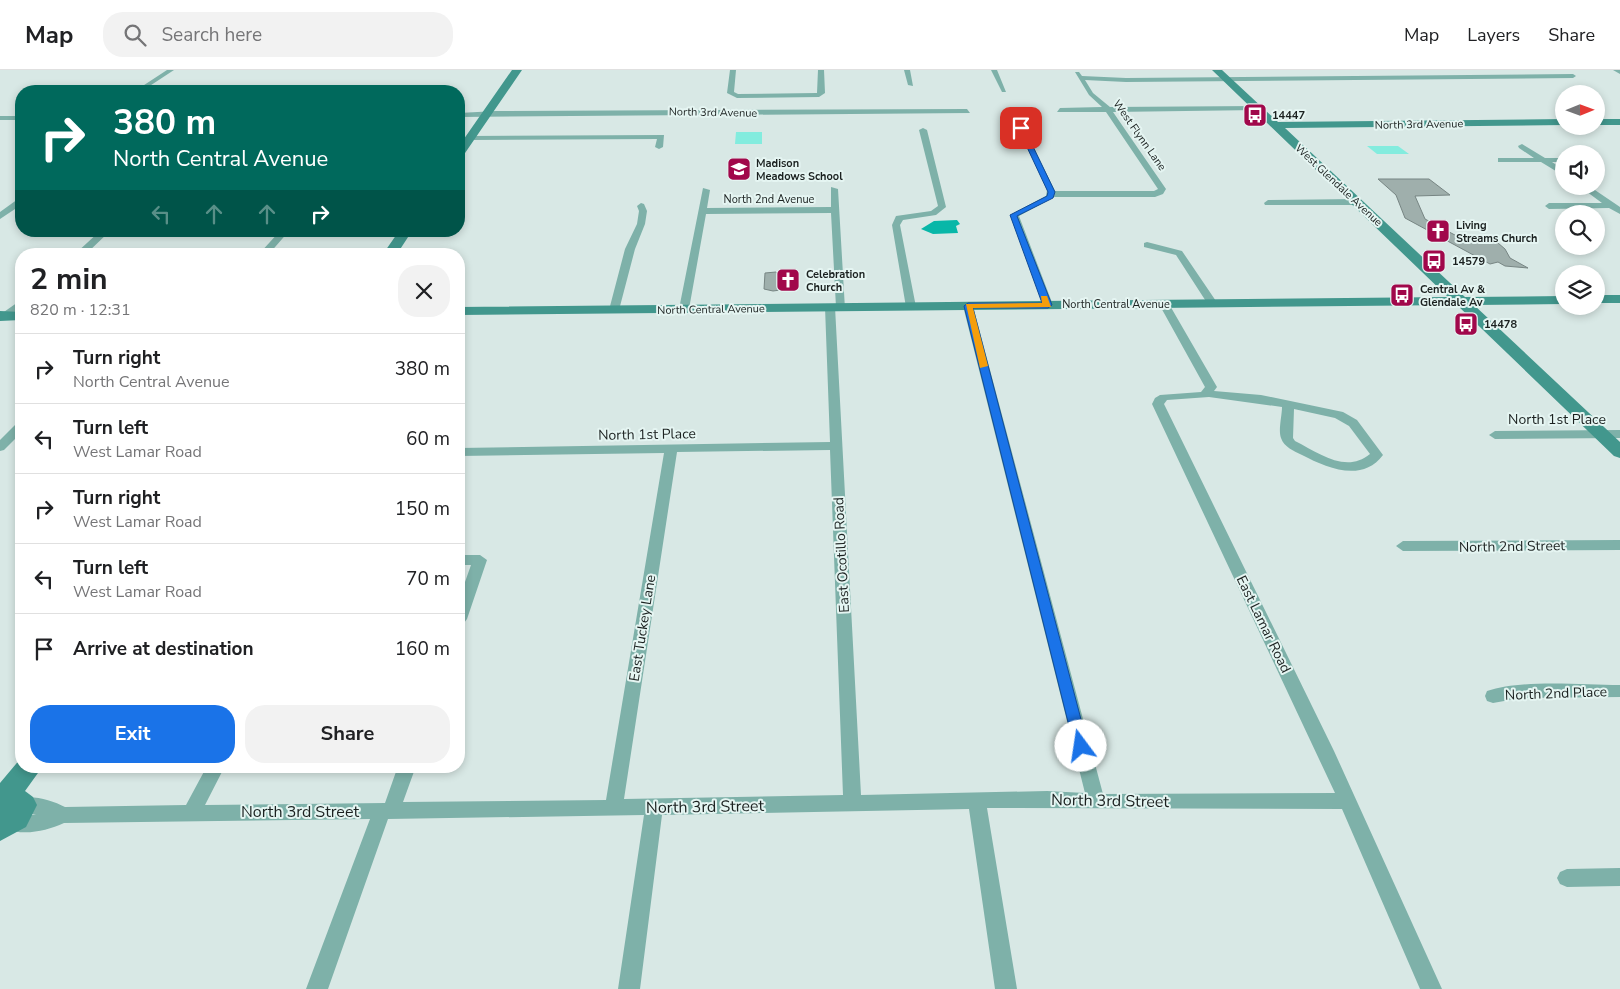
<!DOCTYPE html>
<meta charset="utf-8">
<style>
:root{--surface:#fff;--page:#f2f2f2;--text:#202124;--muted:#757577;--line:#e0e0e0;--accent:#1a73e8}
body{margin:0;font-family:"Nunito Sans",sans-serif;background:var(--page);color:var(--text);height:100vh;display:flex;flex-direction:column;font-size:19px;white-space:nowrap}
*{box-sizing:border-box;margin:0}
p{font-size:16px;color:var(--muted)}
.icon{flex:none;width:28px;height:28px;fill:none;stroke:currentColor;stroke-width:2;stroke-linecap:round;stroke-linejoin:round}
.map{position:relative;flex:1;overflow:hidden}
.details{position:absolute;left:15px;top:178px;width:450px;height:525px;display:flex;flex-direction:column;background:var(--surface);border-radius:20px;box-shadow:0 2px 8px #0003}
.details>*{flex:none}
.guide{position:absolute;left:15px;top:15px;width:450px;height:152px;border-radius:20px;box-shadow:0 2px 8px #0003;background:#00695c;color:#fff;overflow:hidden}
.needle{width:32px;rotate:89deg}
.tools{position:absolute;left:1555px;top:15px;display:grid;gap:10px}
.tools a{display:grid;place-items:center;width:50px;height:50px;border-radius:50%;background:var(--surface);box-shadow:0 2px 8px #0003;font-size:25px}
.pin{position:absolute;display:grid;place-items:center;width:42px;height:42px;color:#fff;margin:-21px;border-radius:10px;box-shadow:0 2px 8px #0006}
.me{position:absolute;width:55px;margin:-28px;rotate:346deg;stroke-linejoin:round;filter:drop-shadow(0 0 4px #0008)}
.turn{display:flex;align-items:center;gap:18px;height:105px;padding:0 15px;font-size:22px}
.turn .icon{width:65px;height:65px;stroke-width:2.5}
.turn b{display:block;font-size:35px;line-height:42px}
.lanes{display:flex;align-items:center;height:48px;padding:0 15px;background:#0003;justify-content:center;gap:25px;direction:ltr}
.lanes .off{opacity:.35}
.round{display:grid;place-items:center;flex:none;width:52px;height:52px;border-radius:20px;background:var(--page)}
.headline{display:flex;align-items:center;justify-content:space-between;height:85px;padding:0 15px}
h1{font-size:30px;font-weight:700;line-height:38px}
.action{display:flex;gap:10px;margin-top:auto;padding:10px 15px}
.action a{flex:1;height:58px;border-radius:20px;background:var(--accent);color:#fff;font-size:20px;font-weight:700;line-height:58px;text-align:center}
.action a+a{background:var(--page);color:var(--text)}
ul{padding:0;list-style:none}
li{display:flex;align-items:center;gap:15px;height:70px;padding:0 15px;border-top:1px solid var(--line)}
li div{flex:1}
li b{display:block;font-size:19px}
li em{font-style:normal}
header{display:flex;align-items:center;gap:30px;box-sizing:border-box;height:70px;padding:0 25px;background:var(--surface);border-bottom:1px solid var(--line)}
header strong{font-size:24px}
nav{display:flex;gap:28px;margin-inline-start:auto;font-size:18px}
.search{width:350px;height:45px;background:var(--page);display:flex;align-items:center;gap:12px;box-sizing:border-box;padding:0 18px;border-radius:20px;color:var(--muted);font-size:19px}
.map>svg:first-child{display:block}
</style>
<header>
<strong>Map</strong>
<div class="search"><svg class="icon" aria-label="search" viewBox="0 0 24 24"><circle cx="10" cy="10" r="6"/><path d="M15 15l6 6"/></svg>Search here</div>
<nav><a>Map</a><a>Layers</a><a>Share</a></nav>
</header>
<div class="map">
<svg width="1620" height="919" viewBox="0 0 1620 919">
<rect width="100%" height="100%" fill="#d8e8e5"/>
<path fill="#83ecde" d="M736,62H762V74H735Z
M1367,76H1398L1409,84H1377Z"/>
<path fill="#08b7a8" d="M957,150L960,154L956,156L958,163L933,164L921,159L934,151Z"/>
<path fill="#9fafac" stroke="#778583" d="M1378,109H1429L1450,125L1415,126L1425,149L1466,171L1498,173L1505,179L1510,188L1528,198L1505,196L1498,192L1490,194L1405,148L1396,125Z
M776,202L779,205H796V218L773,221L764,219L765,203Z"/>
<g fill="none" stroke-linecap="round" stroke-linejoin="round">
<path fill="#7eb1a9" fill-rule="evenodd" d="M167,0H174L142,21H135Z
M730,0H736L734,22L738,24L817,23L818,0H824L825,23L819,27L737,28L727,23Z
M904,0H910L913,16L908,15Z
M991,0H997L1006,22H1002Z
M1613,0H1620V4Z
M1075,2H1079L1082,6L1126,8L1573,4L1576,6L1573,8L1126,12L1085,10L1093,23L1110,37L1258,36L1262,38L1258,40L1113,42L1166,119L1163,124L1155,127H1054L1019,146L1053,235L1048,238L1043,235L1010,145L1046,126L1047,120L1010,41L1017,43L1055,121H1154L1158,119L1106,42H1057L1060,38L1102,37L1089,25Z
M967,39L970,43L459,47V43L496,41Z
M0,46H21V50H0Z
M923,58L927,60L946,137L936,145L903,150L900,155L916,237L911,240L906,237L892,155L896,146L931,141L938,136L919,60Z
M664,65L663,77L659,79L655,77L657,69L470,70L466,68L470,66Z
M1522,74L1545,88H1564V92H1552L1564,100V106L1541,92H1498V88H1534L1519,78L1518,76Z
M1579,116H1589L1620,137V144L1609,138L1549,139L1545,136L1549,133H1602Z
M831,117L838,119L845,239L841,240L836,237L831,143L706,144L689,239L688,241H680L679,239L703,118L710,120L707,138L831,137Z
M18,129H21V135L0,149V142Z
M1268,130L1357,129L1361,132L1357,135H1265L1264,133Z
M641,133L644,134L647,141L645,154L635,179L619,240L618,242H610L609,240L625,179L637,154L639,141L637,136Z
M100,161H110L86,184H75Z
M280,161H289L269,184H259Z
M1147,172L1182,181L1218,234L1217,236H1209L1176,185L1144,177V173Z
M21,230V238L9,248H1V244Z
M1164,231L1169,234L1217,317L1214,321L1261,325L1343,342L1357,350L1383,385C1362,413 1327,398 1302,385C1294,381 1284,377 1281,368C1278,360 1282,346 1282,337L1209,327L1167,330L1164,334L1334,681L1442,919H1420L1342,739L987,738L1017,919H995L969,739L662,745L640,919H618L644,745L388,749L328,919H306L370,749L64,753C46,761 25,766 5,759L3,753L5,747L12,745H36L18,741L15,735L18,729C31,724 52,730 65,737L186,735L207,696H225L205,735L385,733L398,696H416L403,732L606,730L664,383L459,386V378L830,372L825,237L830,234L835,237L861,725L1047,721L1085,723L963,236L968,233L973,236L1103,724L1335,723L1152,334L1155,328L1160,325L1201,322L1205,317L1159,234ZM1294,339L1335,348L1349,356L1370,384C1346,404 1319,383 1295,371L1293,368ZM830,380L843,725L624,729L677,382Z
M21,352V363L4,380L0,381V370L17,353Z
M1620,360V368L1495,369L1489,365L1495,361Z
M1620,470V480L1403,481L1396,476L1403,471Z
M459,485H480L487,490L467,549L464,553L459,555V529L471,495H459Z
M1620,615V627L1521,628L1493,633L1487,631L1485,626L1487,621C1523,609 1581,615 1620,615Z
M1620,798V816L1567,817L1560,814L1557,808L1560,802L1567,799Z"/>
<path fill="#42978d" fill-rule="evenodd" d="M512,0H522L463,86L459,87V76Z
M1212,0H1222L1278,52L1564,49V55L1285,58L1465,227L1564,226V234L1474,235L1620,372V388L1614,386L1457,235L459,245V237L1448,227Z
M1596,49H1620V55H1596Z
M399,161H412L397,184H383Z
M1596,225H1620V233H1596Z
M0,241L21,242V250L0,251Z
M21,688V696H43L25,721L33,727L37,735L26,757L0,771V713Z"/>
</g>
<path fill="#1a73e8" stroke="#114b97" d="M1021,57L1024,58L1055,122L1053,128L1017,146L1052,235L1048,238H973L1088,676L1086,680H1076L1074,676L964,236L968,233H1042L1010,145L1047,126L1048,122L1018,58Z"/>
<path fill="#f59e0b" d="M1041,226H1047L1051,237L973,238L988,296L980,298L966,234L1042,233Z"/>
<defs>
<g id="bus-square" transform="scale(1.25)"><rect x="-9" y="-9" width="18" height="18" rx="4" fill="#a1084b" stroke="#e5f5f2"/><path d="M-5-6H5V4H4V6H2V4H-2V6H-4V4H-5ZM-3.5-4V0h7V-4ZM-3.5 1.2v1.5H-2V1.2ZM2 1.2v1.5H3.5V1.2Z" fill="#fff"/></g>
<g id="school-square" transform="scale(1.25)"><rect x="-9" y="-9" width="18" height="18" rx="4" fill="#a1084b" stroke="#e5f5f2"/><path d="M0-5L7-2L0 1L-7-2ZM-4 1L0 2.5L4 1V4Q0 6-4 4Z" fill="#fff"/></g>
<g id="church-square" transform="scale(1.25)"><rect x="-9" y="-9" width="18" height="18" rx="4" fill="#a1084b" stroke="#e5f5f2"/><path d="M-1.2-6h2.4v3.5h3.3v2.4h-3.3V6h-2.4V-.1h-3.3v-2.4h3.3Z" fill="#fff"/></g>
</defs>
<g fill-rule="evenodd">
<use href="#bus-square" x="1255" y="45"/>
<use href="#school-square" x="739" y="99"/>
<use href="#church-square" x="1438" y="161"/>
<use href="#bus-square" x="1434" y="191"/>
<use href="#church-square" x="788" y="210"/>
<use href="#bus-square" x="1402" y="225"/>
<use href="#bus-square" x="1466" y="254"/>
</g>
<g text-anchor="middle" stroke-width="4" stroke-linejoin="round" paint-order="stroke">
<g font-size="11" fill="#1b2120" stroke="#e5f5f2">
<text transform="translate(713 42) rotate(1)" y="4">North 3rd Avenue</text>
<text transform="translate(1419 54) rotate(-1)" y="4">North 3rd Avenue</text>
<text transform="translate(1140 65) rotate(55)" y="4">West Flynn Lane</text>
<text transform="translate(1339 115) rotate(43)" y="4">West Glendale Avenue</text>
<text x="769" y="133">North 2nd Avenue</text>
<text x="1116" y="238">North Central Avenue</text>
<text transform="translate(711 239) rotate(-1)" y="4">North Central Avenue</text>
</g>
<g font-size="11" font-weight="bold" fill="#1b2120" stroke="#e5f5f2" text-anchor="start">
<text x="1272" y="49">14447</text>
<text x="756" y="97">Madison<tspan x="756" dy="13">Meadows School</tspan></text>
<text x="1456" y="159">Living<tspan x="1456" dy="13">Streams Church</tspan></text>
<text x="1452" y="195">14579</text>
<text x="806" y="208">Celebration<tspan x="806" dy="13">Church</tspan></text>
<text x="1420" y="223">Central Av &amp;<tspan x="1420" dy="13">Glendale Av</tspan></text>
<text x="1484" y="258">14478</text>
</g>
<g font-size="14" fill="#1b2120" stroke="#e5f5f2">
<text x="1557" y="354">North 1st Place</text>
<text transform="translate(647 364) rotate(-1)" y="5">North 1st Place</text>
<text transform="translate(1512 476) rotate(-1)" y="5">North 2nd Street</text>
<text transform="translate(841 485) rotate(-93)" y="5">East Ocotillo Road</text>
<text transform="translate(1264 554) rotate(64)" y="5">East Lamar Road</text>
<text transform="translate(642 558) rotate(-81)" y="5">East Tuckey Lane</text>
<text transform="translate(1556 623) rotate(-2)" y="5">North 2nd Place</text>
</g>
<g font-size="16" fill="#1b2120" stroke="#e5f5f2">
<text transform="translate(1110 730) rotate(1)" y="6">North 3rd Street</text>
<text transform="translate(705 736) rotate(-1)" y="6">North 3rd Street</text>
<text x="300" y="747">North 3rd Street</text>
</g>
</g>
</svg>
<div class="tools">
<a><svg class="needle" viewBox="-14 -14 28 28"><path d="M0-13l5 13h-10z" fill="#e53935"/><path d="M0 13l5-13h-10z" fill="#757577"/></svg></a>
<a><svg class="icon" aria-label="sound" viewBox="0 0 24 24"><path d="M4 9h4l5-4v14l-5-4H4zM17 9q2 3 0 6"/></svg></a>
<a><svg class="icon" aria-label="search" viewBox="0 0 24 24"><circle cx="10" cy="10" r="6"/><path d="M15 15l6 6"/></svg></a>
<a><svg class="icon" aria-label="layers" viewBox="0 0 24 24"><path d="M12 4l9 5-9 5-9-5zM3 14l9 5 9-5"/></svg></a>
</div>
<div class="pin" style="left:1021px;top:58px;background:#d93025"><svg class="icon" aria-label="arrive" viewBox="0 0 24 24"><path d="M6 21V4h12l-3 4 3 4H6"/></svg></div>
<svg class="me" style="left:1081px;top:676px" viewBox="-20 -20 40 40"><circle r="19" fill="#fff"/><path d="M0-13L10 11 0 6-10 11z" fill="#1a73e8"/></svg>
<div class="guide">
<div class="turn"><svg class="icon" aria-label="right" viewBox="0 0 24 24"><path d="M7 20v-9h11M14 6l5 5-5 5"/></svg><div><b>380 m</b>North Central Avenue</div></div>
<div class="lanes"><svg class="icon off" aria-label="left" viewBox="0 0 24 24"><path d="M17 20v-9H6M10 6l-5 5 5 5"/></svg><svg class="icon off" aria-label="ahead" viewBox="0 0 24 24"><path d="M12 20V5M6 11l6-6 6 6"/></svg><svg class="icon off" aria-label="ahead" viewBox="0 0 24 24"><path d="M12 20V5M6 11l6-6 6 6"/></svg><svg class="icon" aria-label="right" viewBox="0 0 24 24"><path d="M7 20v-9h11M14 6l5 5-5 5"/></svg></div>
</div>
<section class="details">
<div class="headline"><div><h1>2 min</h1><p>820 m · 12:31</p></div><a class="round"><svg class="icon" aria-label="close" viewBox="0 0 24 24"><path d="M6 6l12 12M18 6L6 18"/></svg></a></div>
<ul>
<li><svg class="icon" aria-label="right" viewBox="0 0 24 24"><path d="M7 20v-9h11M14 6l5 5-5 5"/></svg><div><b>Turn right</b><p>North Central Avenue</p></div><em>380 m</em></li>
<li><svg class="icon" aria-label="left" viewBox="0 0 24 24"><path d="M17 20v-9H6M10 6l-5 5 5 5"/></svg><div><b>Turn left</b><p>West Lamar Road</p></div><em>60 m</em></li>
<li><svg class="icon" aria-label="right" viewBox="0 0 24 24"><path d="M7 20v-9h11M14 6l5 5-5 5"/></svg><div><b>Turn right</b><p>West Lamar Road</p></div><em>150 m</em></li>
<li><svg class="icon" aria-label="left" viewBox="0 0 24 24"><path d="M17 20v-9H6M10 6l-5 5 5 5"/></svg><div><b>Turn left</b><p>West Lamar Road</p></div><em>70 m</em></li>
<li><svg class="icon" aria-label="arrive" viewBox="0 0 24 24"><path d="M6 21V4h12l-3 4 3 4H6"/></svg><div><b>Arrive at destination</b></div><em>160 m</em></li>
</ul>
<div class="action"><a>Exit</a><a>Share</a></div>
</section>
</div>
